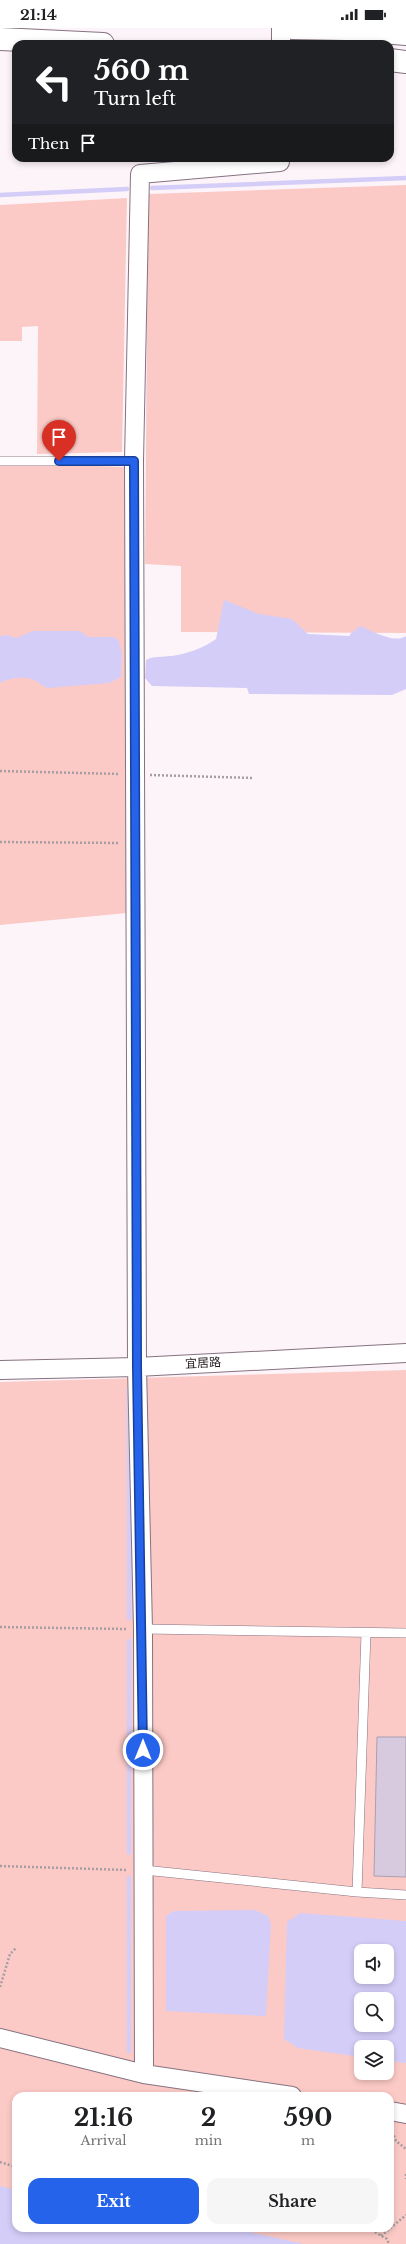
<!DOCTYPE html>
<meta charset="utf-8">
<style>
:root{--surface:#fff;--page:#f6f6f6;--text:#202124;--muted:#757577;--accent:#2563eb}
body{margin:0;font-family:"Libre Baskerville","Noto Sans SC",serif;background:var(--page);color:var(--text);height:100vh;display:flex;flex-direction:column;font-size:15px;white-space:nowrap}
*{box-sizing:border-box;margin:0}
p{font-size:13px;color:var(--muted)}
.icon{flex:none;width:22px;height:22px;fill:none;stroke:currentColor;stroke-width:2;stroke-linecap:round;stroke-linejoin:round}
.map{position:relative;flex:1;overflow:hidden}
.drawer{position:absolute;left:12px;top:2064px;width:382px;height:140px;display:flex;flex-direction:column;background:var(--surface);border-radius:12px;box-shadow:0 2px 6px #0003}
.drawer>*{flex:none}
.top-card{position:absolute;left:12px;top:12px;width:382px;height:122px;border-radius:12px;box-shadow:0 2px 6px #0003;background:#202124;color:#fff;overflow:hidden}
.controls{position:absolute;left:354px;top:1916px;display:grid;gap:8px}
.controls a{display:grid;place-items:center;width:40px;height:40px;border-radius:8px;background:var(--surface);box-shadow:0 2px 6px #0003;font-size:20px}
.pin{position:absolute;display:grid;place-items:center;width:34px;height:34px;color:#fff;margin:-41px -17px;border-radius:50% 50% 50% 0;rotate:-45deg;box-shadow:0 0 4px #0007}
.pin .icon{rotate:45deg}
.me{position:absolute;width:44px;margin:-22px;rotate:0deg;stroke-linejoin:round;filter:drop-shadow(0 0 3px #0008)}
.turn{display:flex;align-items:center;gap:14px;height:84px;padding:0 16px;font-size:18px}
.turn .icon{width:52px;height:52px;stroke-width:2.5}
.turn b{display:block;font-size:28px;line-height:34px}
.then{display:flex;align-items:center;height:38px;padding:0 16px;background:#0003;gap:8px;font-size:15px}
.eta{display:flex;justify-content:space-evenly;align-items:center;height:68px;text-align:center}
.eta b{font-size:24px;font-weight:700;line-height:28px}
.action{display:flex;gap:8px;margin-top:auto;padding:8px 16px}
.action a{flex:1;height:46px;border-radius:12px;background:var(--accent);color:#fff;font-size:16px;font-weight:700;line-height:46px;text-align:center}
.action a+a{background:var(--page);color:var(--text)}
.status{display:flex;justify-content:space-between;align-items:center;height:28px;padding:0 20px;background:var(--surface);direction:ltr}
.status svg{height:11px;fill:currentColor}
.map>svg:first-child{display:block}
</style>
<div class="status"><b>21:14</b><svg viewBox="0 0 49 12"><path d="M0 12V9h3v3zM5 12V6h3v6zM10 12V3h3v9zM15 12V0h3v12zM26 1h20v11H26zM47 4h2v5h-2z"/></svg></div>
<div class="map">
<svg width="406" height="2216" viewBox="0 0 406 2216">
<rect width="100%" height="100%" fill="#fdf4fa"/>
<path fill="#fccac6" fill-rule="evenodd" d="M406,157V605L181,604V538L145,536L148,166Z
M127,170L122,424L37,426L38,298L22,299V313H0V177Z
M0,435L126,439L127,885L0,897Z
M406,1342V2216H0V1354ZM361,1923H387V1949H361ZM361,1971H387V1997H361ZM361,2019H387V2045H361ZM16,2068H390V2200H16Z"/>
<path fill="#d4cdf8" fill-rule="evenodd" d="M224,572L259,586L292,591L308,606L349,608L352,604L361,598C372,603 394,616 406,608V661L392,667L249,666L247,660L152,658L145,650L146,632C153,628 163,629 171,628C185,627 205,619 216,611Z
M33,603H80L88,609H114L119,613L122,626L121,649L109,655L48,660C42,658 40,655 34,652C25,648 9,650 0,655V608L7,607L16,610Z
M255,1882L268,1888L271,1896L266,1988L166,1983V1888L174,1883Z
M300,1885L406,1893V2035L387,2033V2019H361V2029L298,2020L284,2011L287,1894ZM361,1923H387V1949H361ZM361,1971H387V1997H361Z
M0,2158L16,2162V2200H231L304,2216H0Z"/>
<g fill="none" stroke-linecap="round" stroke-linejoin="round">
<path stroke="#d4cdf8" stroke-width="4.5" d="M152,160L406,150
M0,167L127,161
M129,1590V1361
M129,1613V1825
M129,2023V1850"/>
</g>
<path fill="#d8cade" stroke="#ab9eb1" d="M377,1709H406V1849L374,1848Z"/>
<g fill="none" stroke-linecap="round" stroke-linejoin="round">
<g stroke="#86727f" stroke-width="10">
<path id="lane" d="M0,433H134
M143,1601L406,1605
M144,1842L357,1864L406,1867
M357,1864L366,1605"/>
</g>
<g stroke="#86727f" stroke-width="20">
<path id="street" d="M281,16V0
M0,1342L137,1339L406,1325
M0,2010L144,2046L292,2068
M144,2046L143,1601L137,1339L134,433L140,146L280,134V130
M390,2083L406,2086"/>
</g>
<g stroke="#86727f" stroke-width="24">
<path id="primary" d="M293,0L346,1L406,6
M0,11L103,16
M390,32L406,34"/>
</g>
<path stroke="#a59da2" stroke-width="2.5" stroke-dasharray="2 2" stroke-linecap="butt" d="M0,743L119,746
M150,747L253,750
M0,814L119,815
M0,1599L127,1601
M0,1838L127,1842
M0,1959L10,1926L16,1920
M391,2100L396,2113L406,2121
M0,2134L16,2139
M406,2146V2151
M368,2200L387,2211L389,2216
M381,2208L406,2187"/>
<use href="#lane" stroke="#fff" stroke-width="9"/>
<use href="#street" stroke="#fff" stroke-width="18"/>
<use href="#primary" stroke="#fff" stroke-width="22"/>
</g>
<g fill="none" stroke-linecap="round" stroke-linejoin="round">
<g stroke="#184099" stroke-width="10">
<path id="route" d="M59,433H134L137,1339L143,1722"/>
</g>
<use href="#route" stroke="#2563eb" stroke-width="7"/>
</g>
<g text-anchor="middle" stroke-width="3" stroke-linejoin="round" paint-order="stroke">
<g font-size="12" fill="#20181d" stroke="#fff">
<text transform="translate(203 1335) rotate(-3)" y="4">宜居路</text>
</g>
</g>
</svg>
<div class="controls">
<a><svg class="icon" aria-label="sound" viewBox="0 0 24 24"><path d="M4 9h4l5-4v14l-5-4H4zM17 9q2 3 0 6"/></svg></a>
<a><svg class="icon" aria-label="search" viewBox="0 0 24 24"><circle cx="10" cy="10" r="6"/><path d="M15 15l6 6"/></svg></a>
<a><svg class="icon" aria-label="layers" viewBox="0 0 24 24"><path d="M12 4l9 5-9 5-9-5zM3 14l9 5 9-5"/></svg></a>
</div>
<div class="pin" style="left:59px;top:433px;background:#d93025"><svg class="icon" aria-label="arrive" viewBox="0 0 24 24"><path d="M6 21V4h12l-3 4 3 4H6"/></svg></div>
<svg class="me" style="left:143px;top:1722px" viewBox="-20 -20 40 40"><circle r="17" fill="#2563eb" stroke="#fff" stroke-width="3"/><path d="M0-11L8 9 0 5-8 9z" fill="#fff"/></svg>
<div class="top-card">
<div class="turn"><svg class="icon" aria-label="left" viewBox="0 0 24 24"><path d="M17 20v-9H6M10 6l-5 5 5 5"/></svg><div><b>560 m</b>Turn left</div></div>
<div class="then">Then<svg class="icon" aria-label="arrive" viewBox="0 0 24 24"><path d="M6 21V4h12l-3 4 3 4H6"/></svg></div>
</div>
<section class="drawer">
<div class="eta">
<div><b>21:16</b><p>Arrival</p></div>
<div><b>2</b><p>min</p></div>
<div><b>590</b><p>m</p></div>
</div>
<div class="action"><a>Exit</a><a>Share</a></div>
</section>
</div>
